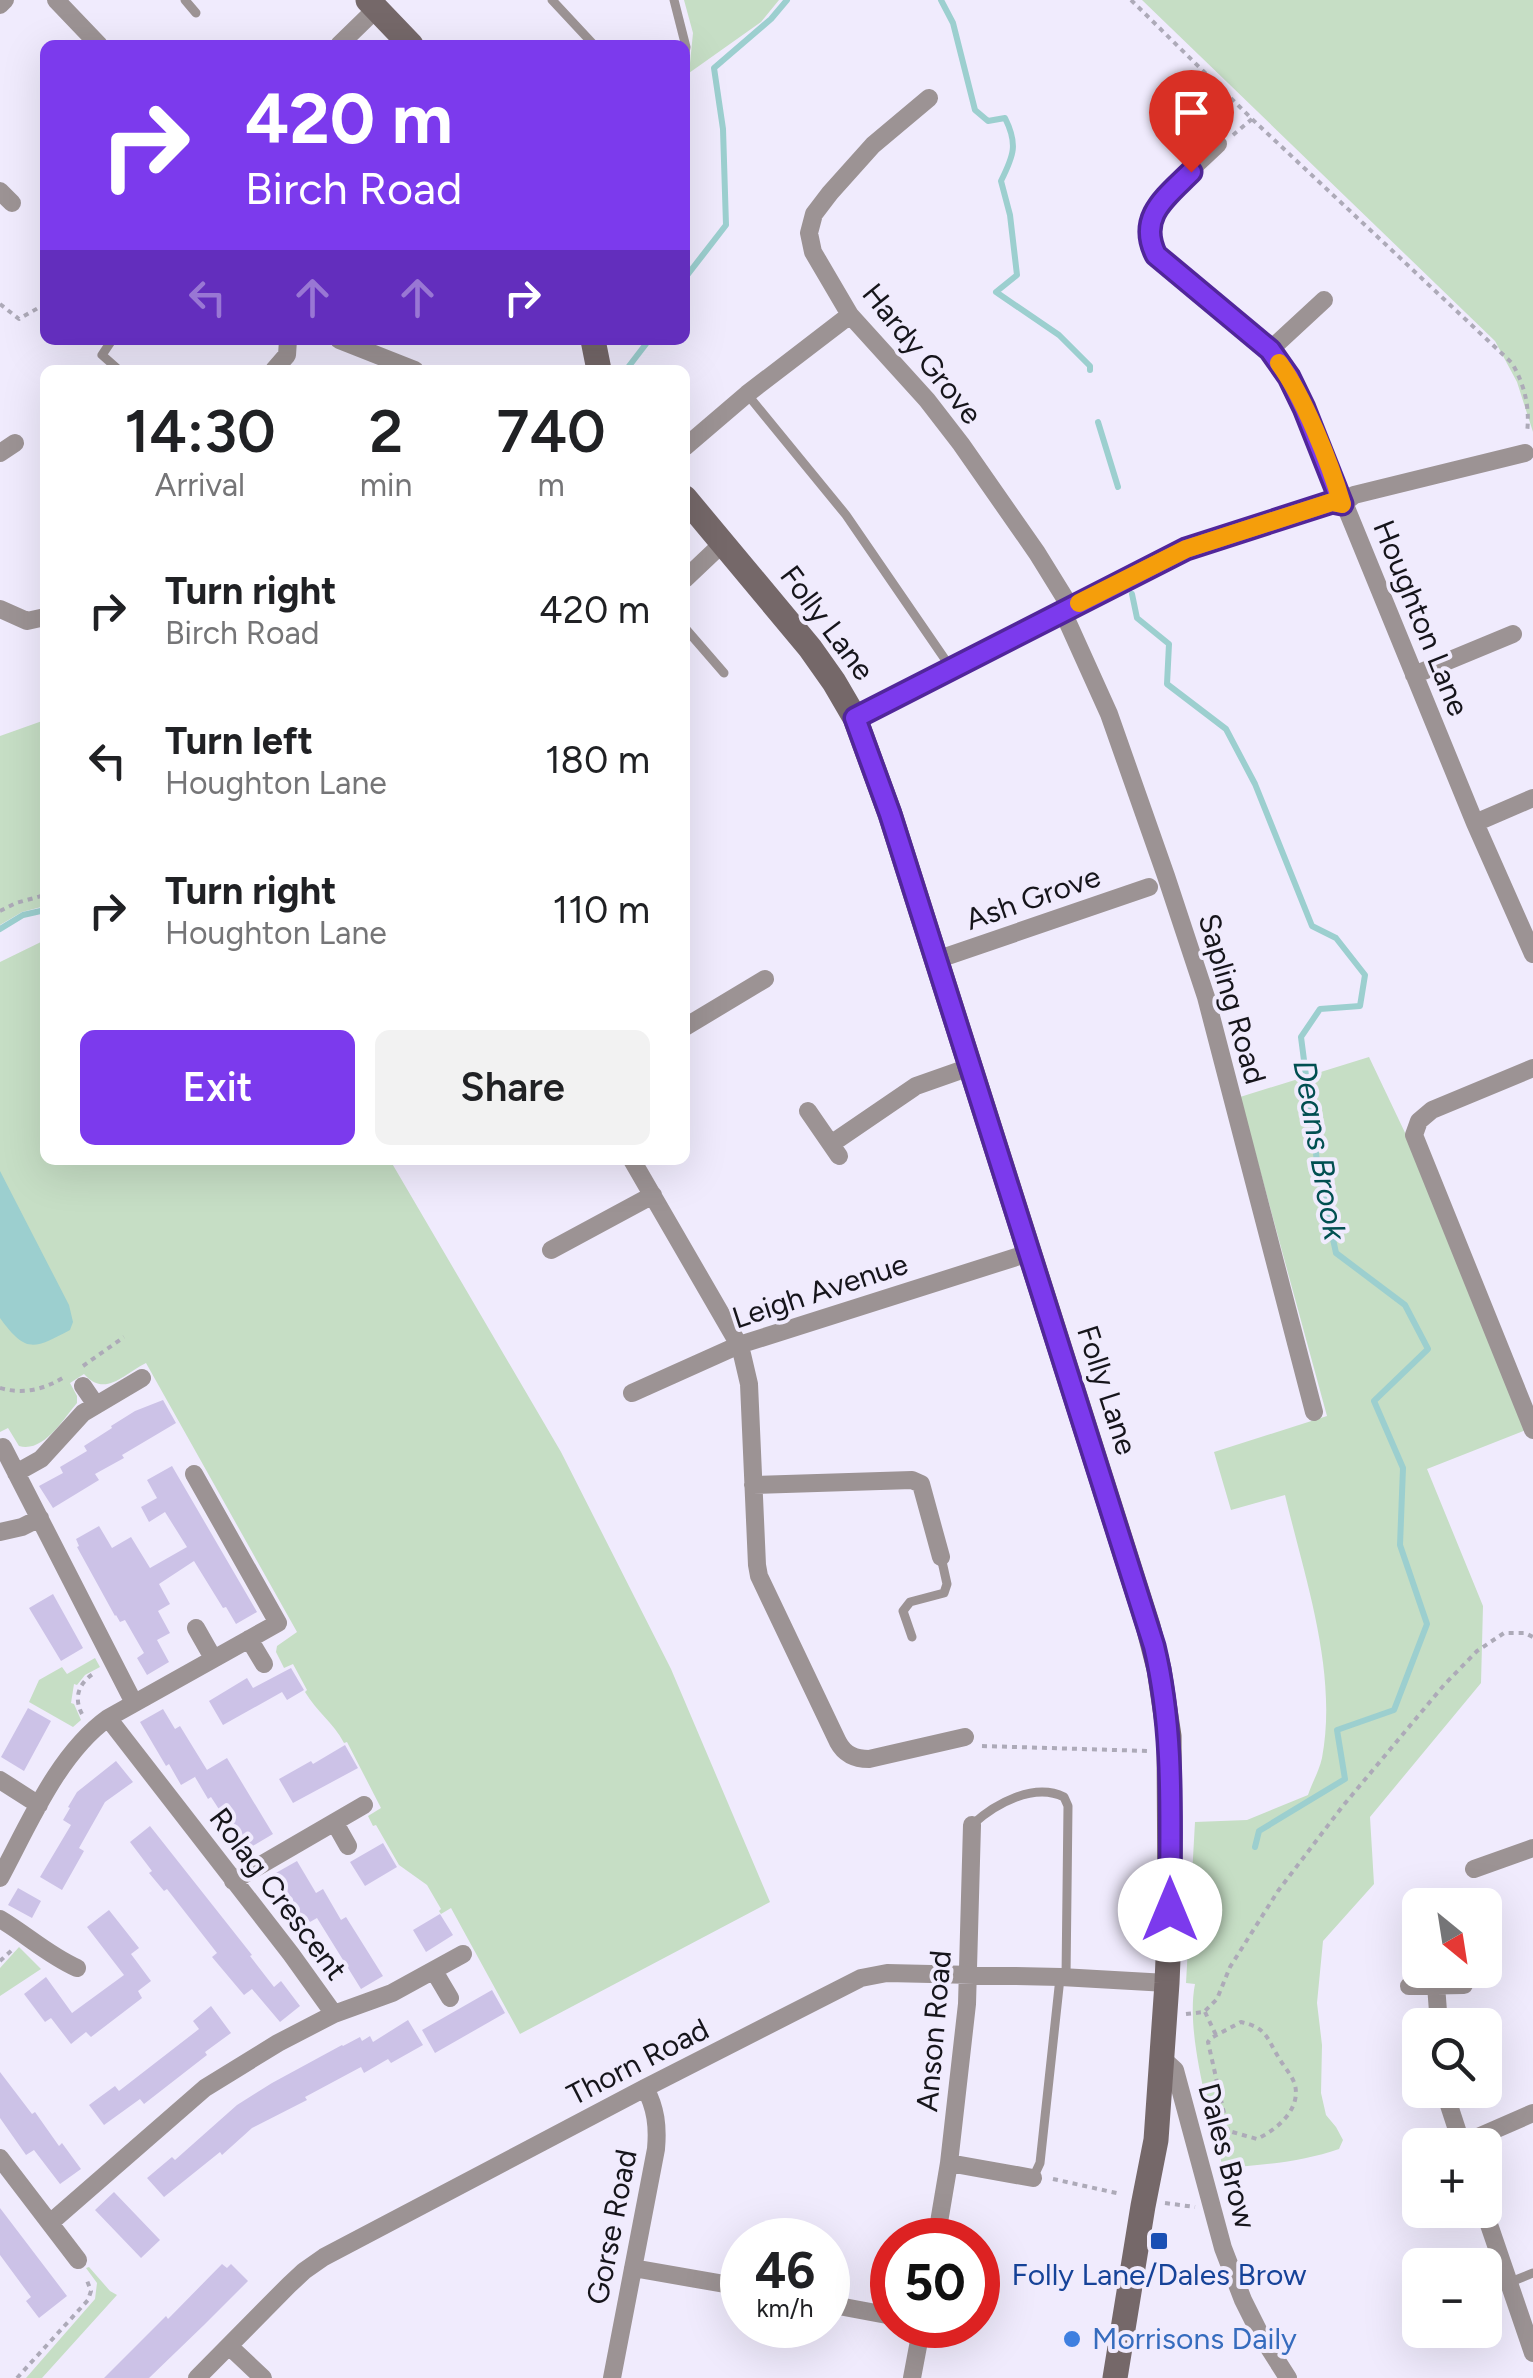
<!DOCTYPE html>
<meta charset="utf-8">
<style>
:root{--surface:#fff;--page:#f2f2f2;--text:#202124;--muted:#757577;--accent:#7c3aed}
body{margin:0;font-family:Figtree,sans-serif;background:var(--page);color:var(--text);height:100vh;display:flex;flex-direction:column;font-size:38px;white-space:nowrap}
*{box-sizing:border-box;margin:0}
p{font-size:32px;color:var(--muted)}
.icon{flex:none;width:55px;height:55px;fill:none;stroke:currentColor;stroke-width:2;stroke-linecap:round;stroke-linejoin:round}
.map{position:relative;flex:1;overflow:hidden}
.details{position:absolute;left:40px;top:365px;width:650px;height:800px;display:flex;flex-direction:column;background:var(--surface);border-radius:15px;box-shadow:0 10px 40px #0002}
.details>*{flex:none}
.top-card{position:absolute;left:40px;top:40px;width:650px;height:305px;border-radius:15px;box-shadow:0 10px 40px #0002;background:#7c3aed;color:#fff;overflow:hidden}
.needle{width:65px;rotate:150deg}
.controls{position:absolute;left:1402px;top:1888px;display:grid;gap:20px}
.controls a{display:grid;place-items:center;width:100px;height:100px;border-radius:15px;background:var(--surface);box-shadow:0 10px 40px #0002;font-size:50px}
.speed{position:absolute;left:720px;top:2218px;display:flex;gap:20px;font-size:50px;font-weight:700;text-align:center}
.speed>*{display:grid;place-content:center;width:130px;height:130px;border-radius:50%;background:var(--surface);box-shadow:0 10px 40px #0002;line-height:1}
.speed small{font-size:25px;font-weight:400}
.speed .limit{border:15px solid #d22;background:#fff;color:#111}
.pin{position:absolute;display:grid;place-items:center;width:85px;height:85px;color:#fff;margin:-102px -42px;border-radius:50% 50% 50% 0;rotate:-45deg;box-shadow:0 0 10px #0007}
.pin .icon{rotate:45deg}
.me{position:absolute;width:110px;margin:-55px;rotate:0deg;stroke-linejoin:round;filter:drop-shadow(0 0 8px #0008)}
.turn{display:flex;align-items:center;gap:35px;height:210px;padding:0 40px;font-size:45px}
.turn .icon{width:130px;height:130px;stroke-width:2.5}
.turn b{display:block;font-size:70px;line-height:85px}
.lanes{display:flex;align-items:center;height:95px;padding:0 40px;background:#0003;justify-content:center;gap:50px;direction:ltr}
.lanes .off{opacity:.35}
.eta{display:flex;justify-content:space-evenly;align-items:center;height:170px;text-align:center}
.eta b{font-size:60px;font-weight:600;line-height:70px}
.action{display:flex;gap:20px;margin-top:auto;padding:20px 40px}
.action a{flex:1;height:115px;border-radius:15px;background:var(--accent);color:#fff;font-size:40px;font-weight:600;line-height:115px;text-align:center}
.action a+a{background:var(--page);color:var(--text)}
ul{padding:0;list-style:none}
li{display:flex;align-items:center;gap:30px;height:150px;padding:0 40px}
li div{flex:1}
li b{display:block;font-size:38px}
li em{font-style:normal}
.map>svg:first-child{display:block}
</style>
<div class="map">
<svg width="1533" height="2378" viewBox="0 0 1533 2378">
<rect width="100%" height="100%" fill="#f0ebfd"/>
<path fill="#c6dec5" d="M684,0H779L761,22L689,73L693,33Z
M1142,0H1533V432L1517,382L1495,341Z
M45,720V906L22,912L0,925V736Z
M45,940V1160H390L561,1452L671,1669L770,1902L520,2034L451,1908L441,1914L439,1911L441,1909L427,1885L399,1865L376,1825L373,1826L368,1816L381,1808L347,1742L344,1743C333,1722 317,1712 305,1692L307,1690L293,1664L284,1668L276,1652L277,1646L297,1632L146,1363C124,1374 105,1398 84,1374L70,1383L77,1396V1403C63,1419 44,1453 19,1446L8,1428L0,1432V962Z
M1369,1057L1408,1139L1526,1430L1427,1469L1483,1606L1481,1683L1370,1817L1374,1884L1323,1941L1317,2003L1322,2045L1321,2093L1326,2115L1336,2127L1343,2140L1339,2149C1302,2162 1262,2165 1223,2168C1211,2118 1185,2034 1195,1984L1186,1983L1195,1822L1247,1820L1308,1795C1312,1783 1319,1771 1322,1758C1338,1672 1305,1579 1285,1495L1231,1510L1214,1452L1327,1416L1240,1097Z
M95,1658L100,1667L85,1675L77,1685L74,1684L71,1703L74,1704L81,1720L73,1727L29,1702L39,1680L62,1667L67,1674Z
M19,1947L41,1969L0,1996V1968Z
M89,2267L110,2291L117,2295L42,2378H26L95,2299L97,2283L86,2268Z"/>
<path fill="#9ccfcf" d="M0,1171L69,1305L73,1322L70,1330C34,1349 26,1354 0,1318Z"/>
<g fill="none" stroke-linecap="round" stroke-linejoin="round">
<path stroke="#9ccfcf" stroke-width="6" d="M941,0L953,23L975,110L988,121L1005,118C1018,144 1014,155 1001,181L1010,215L1017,275L996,292L1059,335L1090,366V370
M685,278L726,225L723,129L714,68L771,19L787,0
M626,370L649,340
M1098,422L1118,487
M1132,594L1137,618L1169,644L1167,684L1226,729L1255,784L1312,926L1336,938L1365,975L1360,1006L1320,1009L1301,1037L1318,1169L1336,1253L1405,1305L1428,1349L1374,1401L1403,1468L1400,1545L1427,1624L1394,1710L1337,1730L1345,1779L1259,1831L1255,1847
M0,929L23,915L45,910"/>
</g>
<path fill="#ccc2e7" d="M163,1400L176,1423L122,1455L124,1458L95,1474L99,1480L53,1508L39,1486L63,1473L60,1467L87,1451L84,1446L112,1428L111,1426L135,1411Z
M172,1466L257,1612L236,1624L226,1607L223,1608L194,1561L159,1584L170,1604L158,1611L170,1633L157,1640L169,1662L147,1675L137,1658L144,1653L125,1620L120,1622L116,1615L115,1616L77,1547L79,1546L76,1539L99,1526L112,1548L131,1537L150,1568L187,1547L165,1512L149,1522L141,1507L157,1498L147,1480Z
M53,1594L83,1648L61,1661L29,1608Z
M291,1668L304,1690L287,1700L282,1692L223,1725L209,1701L247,1678L253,1688Z
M28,1708L51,1721L24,1771L1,1757Z
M163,1709L175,1729L180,1726L207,1770L181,1785L169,1764L166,1766L140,1722Z
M345,1745L358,1768L293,1803L279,1779L311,1761L313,1764Z
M227,1758L273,1834L251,1847L248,1841L243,1844L228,1818L226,1820L211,1797L208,1799L195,1777Z
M116,1761L133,1782L105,1802L79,1848L84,1851L62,1890L40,1877L71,1825L63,1820L70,1808L68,1807L77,1792Z
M150,1826L252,1955L250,1956L274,1987L281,1981L300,2006L280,2022L252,1989L244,1995L212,1957L217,1953L167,1889L164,1891L149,1873L152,1871L130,1842Z
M383,1843L397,1867L365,1886L350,1862Z
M297,1861L316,1893L323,1889L341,1920L346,1917L383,1976L361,1989L317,1918L310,1922L306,1917L303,1919L274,1874Z
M18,1888L41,1901L32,1918L8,1905Z
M109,1910L139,1948L131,1954L151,1981L138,1991L142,1998L91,2037L86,2032L71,2044L51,2018L45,2022L24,1994L46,1977L72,2013L124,1975L87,1927Z
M440,1914L453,1935L426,1952L413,1930Z
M492,1990L505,2013L435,2053L422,2030Z
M211,2006L231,2033L205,2052L207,2055L144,2104L140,2099L104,2125L89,2105L115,2086L119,2091L199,2029L193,2021Z
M408,2020L423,2045L391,2063L388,2059L364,2073L361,2067L305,2097L307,2100L252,2128L222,2155L220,2152L164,2197L147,2178L172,2157L175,2160L237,2105L272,2083L342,2045L343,2046L360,2037L362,2041L370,2036L373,2042Z
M0,2072L32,2114L35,2112L59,2146L62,2143L81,2169L60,2184L34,2150L26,2155L0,2118Z
M114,2192L160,2240L141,2258L95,2210Z
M0,2208L67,2296L39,2318L26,2301L31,2297L0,2255Z
M222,2264L227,2268L231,2264L248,2281L204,2325L149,2378H104L166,2316L168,2319Z"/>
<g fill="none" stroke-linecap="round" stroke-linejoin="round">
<path stroke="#adaab8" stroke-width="4" stroke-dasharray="5 5" stroke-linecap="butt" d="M1131,0L1252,119L1512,363C1525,386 1530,407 1527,433
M1233,135L1252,119
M0,304L19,319L45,304
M0,911L16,903L45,895
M83,1366L124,1337
M0,1388C25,1395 45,1389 66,1376
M82,1714C73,1697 79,1682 96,1672
M982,1746L1148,1751
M0,1961L12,1950
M1205,2012L1216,2035
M1186,2014L1204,2012L1217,1999L1230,1967L1278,1891L1342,1807L1444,1685L1477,1651L1504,1633H1525L1533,1637
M1213,2135L1228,2131H1229L1257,2139C1276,2130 1301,2110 1295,2085C1292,2075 1284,2067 1279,2058C1266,2037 1267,2028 1241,2022L1211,2038L1208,2042L1228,2131
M1053,2179L1121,2194
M1165,2203L1195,2207
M17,2378L88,2300L91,2291L86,2278"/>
<path stroke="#9c9394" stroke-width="9" d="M185,0L196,13
M552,0L594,45
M674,0L686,47L685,53
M112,340L102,355L119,370
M747,394L846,515L951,668
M685,628L724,673
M912,1637L903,1611L910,1602L944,1593L947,1584L941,1557
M973,1824C995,1804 1034,1782 1064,1797L1068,1806L1066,1977
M1033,2178L1040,2163L1060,1978
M1508,2283L1533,2273"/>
<path stroke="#9c9394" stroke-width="18" d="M56,0L99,45
M0,5L5,0
M339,45L376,9
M929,98L873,145L830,193L814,214L809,233L813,252L850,315L927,400L961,444L1037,553L1071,608
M1218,144C1197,165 1150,201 1149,232C1148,241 1153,247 1156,255L1270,350L1289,377L1337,487L1342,505L1347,510L1475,823L1533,954
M0,191L12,203
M339,340L415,370
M1270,350L1324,300
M274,370L287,355L288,340
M685,447L747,394L850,315
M0,453L15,443
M685,579L723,543
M0,609L27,621L45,617
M1063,612L1109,714L1166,876L1206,997L1314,1412
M1414,675L1513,634
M855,718L1186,549L1332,502L1342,505L1354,495L1525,453
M1475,823L1533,798
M936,960L1149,887
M685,1027L765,979
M1533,1068L1432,1110L1419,1121L1414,1135L1533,1430
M808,1111L839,1156
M831,1144L916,1086L970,1067
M632,1160L735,1338L742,1354L749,1384L757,1565L759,1576L838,1742C845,1755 855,1759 869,1759L965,1737
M551,1250L653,1195
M83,1386L96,1405
M632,1393L739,1345L1029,1253
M3,1447L134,1703
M16,1473L41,1459L83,1413L142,1378
M753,1485L912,1480L921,1484L941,1557
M0,1532L22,1527L40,1518
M196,1628L213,1658
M249,1639L264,1664
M0,1780L39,1805
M335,1823L348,1846
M1474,1869L1533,1848
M0,1878C29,1824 58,1754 108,1718L278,1623L194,1474
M233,1881L364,1805
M0,1919C27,1935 48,1955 77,1968
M434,1971L450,1998
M1436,1985L1439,2025
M1409,1986L1464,1985
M334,2014L392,1993L463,1954
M1162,2058L1175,2070L1223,2248L1243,2300L1260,2334L1288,2378
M1444,2090L1462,2145
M1462,2144L1533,2113
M0,2158L78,2260
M949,2163L1033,2178
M1484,2210L1533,2353
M50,2223L205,2088L278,2043L334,2014L291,1954L108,1718
M936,2240L949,2163L967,2004L972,1825
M633,2268L742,2287
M828,2304L892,2316
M229,2346L263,2378
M197,2378L289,2285L304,2271L324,2257L645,2088L861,1978L887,1973L1061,1977L1167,1983
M612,2378L656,2149C658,2127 656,2108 645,2088
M912,2378L922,2325"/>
<path stroke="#756869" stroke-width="25" d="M368,0L411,45
M593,340L599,370
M685,498L810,648L834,682L855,718L890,814L1148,1626L1159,1669L1169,1736L1170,1911L1167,1983L1156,2140L1143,2206L1115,2378"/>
</g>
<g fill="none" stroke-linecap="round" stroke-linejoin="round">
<g stroke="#51269a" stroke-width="25">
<path id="route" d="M1170,1910C1170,1822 1175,1733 1154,1646L890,814L855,718L1186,549L1332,502L1342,504L1304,408L1289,377L1270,350L1156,255C1137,217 1166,197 1191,172"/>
</g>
<use href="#route" stroke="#7c3aed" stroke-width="18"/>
<path stroke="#f59e0b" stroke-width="18" d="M1079,603L1186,549L1332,502L1342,504C1330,463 1304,397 1279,363"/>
</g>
<rect fill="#1a4fb4" stroke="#f0ebfd" stroke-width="4" x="1149" y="2231" width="20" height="20" rx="5"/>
<circle fill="#3f7fe0" stroke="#f0ebfd" stroke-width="4" cx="1072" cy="2339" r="10"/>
<g text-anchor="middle" stroke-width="8" stroke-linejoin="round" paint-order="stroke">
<g font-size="30" fill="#16151b" stroke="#f0ebfd">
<text transform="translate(922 354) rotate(51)" y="10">Hardy Grove</text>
<text transform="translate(1421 618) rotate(68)" y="10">Houghton Lane</text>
<text transform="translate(827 623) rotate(53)" y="10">Folly Lane</text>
<text transform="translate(1033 898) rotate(-19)" y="10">Ash Grove</text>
<text transform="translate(1232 999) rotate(74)" y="10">Sapling Road</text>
<text transform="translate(820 1291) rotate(-18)" y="10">Leigh Avenue</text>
<text transform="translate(1107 1390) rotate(72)" y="10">Folly Lane</text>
<text transform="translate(278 1894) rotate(53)" y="10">Rolag Crescent</text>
<text transform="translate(934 2031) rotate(-85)" y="10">Anson Road</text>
<text transform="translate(638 2062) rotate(-27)" y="10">Thorn Road</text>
<text transform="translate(1227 2156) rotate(75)" y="10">Dales Brow</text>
<text transform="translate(612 2227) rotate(-79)" y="10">Gorse Road</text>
</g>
<g font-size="30" fill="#164399" stroke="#f0ebfd">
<text x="1159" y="2285">Folly Lane/Dales Brow</text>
</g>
<g font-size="30" fill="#366cbe" stroke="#f0ebfd" text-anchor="start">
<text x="1092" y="2349">Morrisons Daily</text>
</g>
<g font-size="32" font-style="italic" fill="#014f51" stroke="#f0ebfd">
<text transform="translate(1320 1150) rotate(80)" y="11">Deans Brook</text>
</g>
</g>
</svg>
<div class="controls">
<a><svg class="needle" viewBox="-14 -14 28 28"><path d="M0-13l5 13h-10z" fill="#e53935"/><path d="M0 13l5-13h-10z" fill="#757577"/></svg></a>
<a><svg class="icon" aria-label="search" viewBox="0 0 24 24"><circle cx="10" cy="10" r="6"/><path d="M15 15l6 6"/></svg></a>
<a>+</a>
<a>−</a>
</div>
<div class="speed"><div>46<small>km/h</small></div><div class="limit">50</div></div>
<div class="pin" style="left:1191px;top:172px;background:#d93025"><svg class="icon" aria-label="arrive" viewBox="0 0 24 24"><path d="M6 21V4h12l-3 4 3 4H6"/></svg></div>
<svg class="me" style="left:1170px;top:1910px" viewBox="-20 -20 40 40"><circle r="19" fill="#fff"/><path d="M0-13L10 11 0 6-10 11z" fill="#7c3aed"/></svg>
<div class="top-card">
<div class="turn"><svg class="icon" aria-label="right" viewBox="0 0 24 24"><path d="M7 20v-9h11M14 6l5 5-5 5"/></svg><div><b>420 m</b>Birch Road</div></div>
<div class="lanes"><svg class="icon off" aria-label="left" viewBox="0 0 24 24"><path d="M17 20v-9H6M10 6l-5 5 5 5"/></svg><svg class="icon off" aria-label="ahead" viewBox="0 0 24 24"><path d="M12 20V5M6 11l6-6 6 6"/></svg><svg class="icon off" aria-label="ahead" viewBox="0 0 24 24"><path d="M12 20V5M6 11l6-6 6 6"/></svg><svg class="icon" aria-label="right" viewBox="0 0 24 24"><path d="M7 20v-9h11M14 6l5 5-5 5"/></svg></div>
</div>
<section class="details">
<div class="eta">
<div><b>14:30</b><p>Arrival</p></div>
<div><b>2</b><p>min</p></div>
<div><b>740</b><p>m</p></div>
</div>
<ul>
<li><svg class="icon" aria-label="right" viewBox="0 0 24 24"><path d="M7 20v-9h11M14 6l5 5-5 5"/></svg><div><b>Turn right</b><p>Birch Road</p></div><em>420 m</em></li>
<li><svg class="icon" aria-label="left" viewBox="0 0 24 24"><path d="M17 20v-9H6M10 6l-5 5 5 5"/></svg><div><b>Turn left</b><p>Houghton Lane</p></div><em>180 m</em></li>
<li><svg class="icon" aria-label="right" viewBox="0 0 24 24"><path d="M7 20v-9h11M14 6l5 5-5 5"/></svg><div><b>Turn right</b><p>Houghton Lane</p></div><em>110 m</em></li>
</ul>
<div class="action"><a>Exit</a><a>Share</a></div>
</section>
</div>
